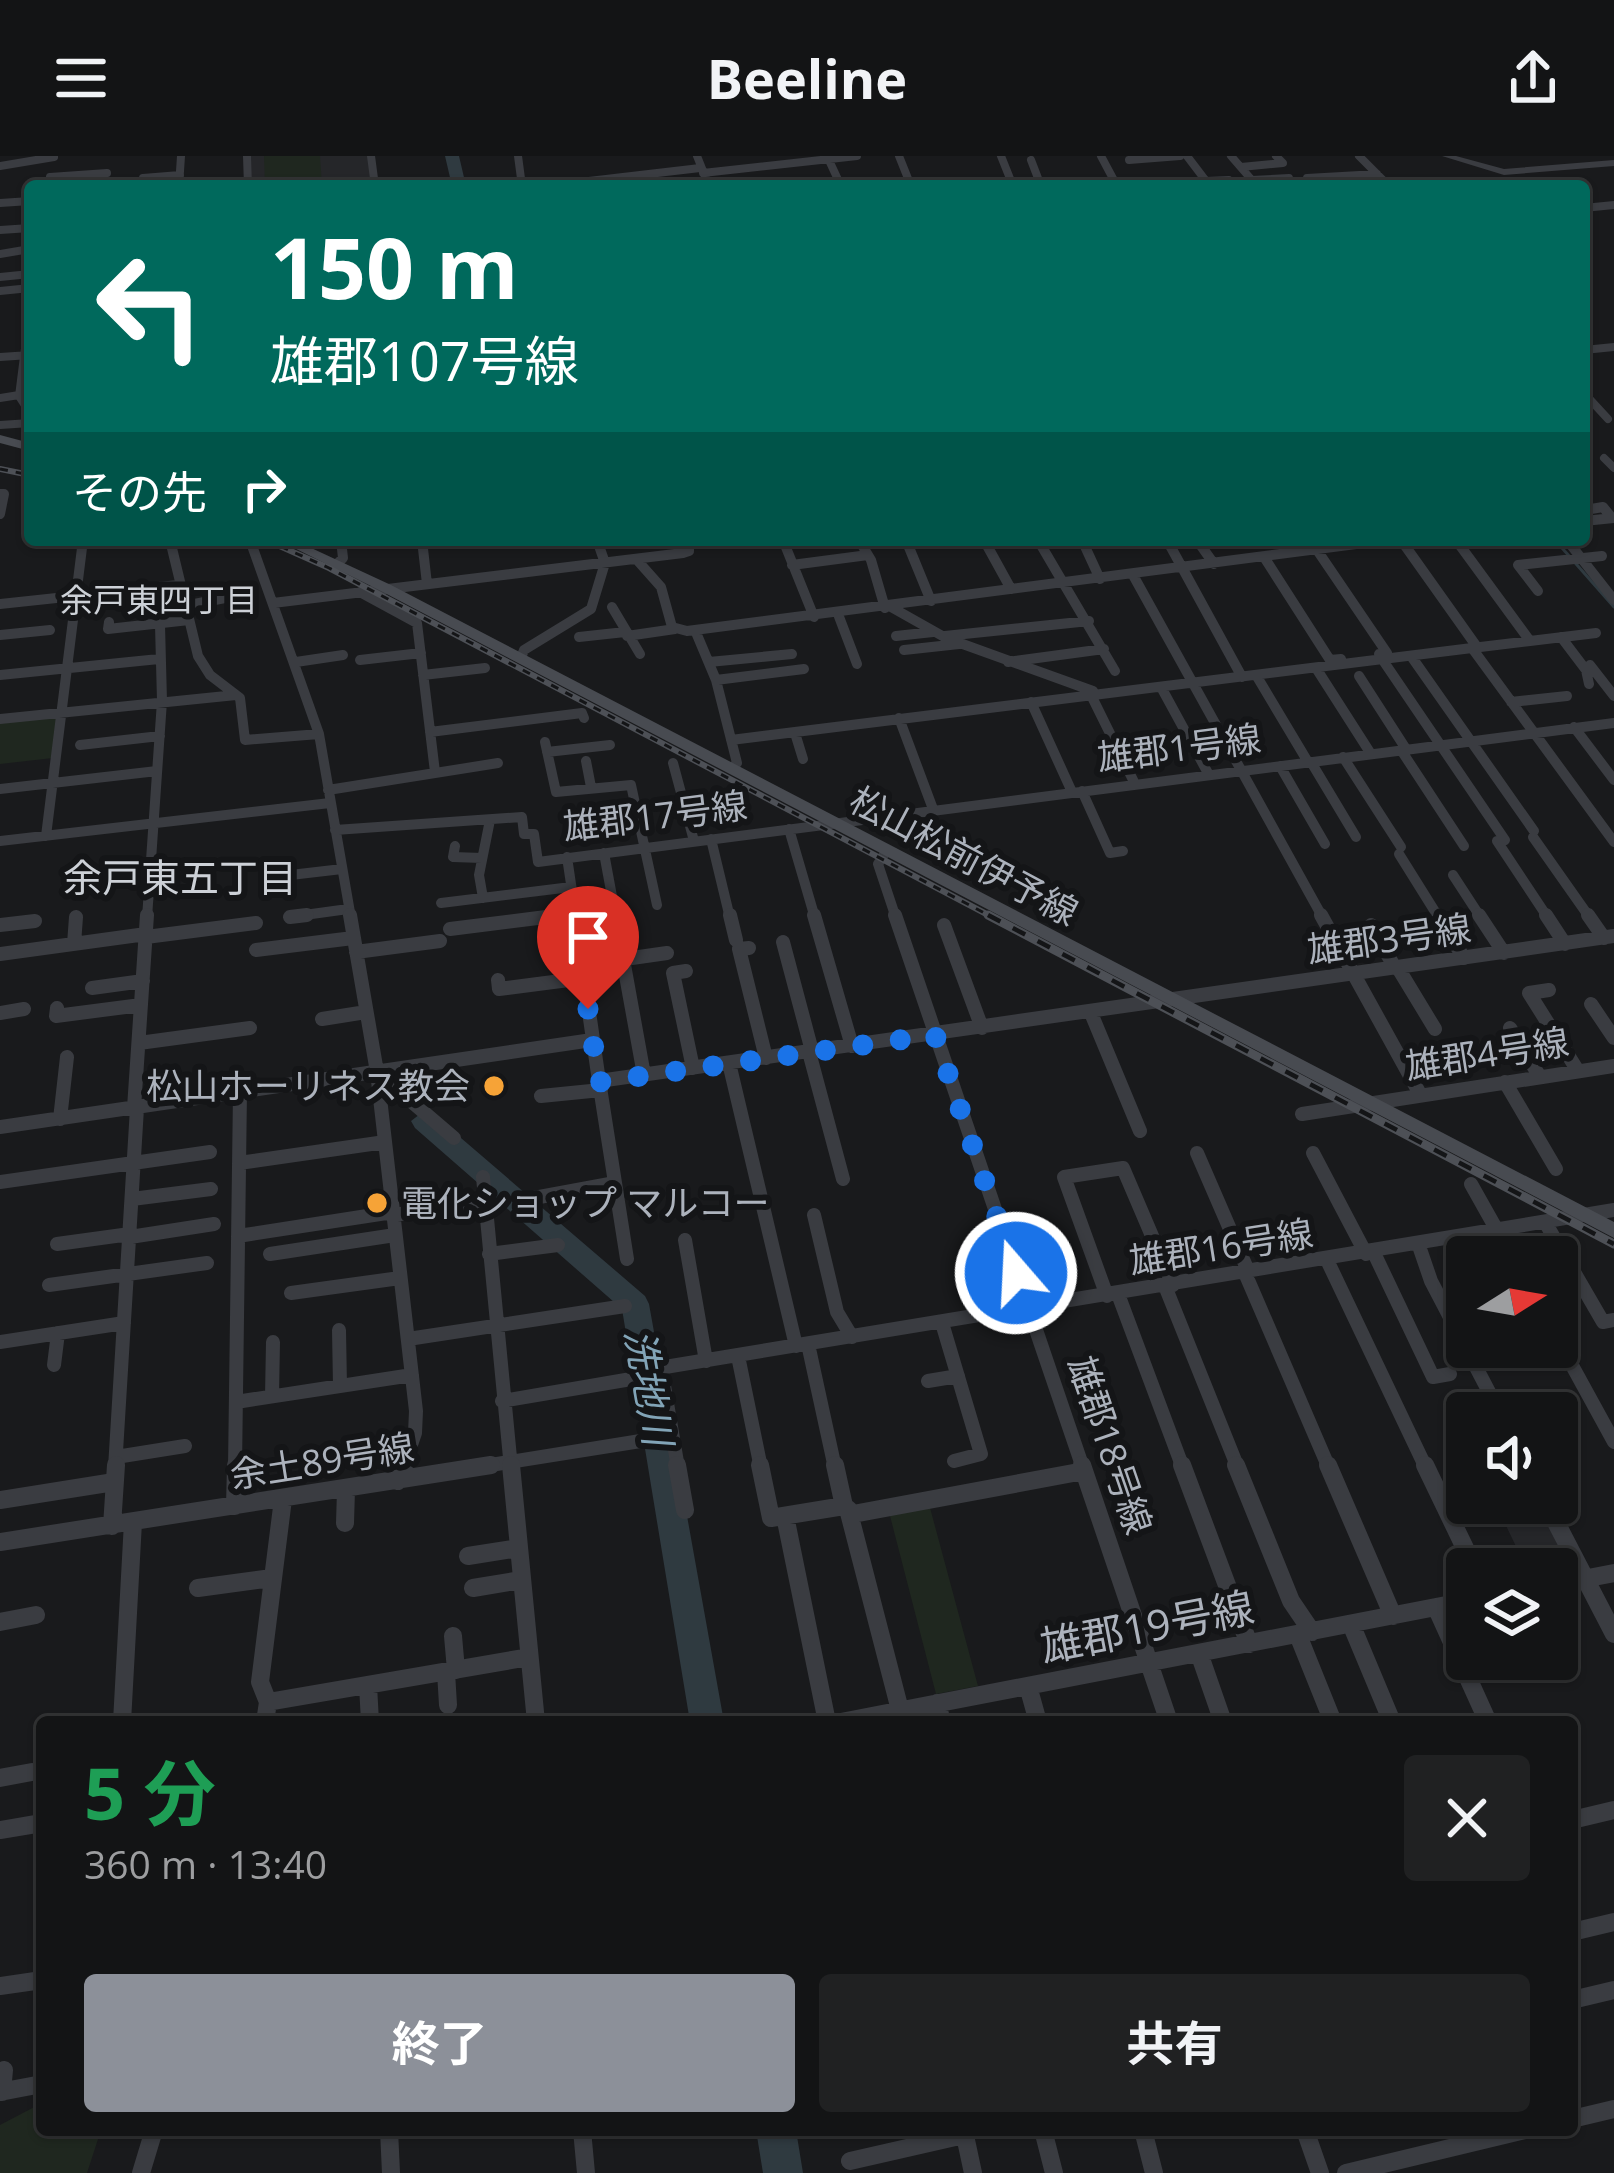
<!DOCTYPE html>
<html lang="ja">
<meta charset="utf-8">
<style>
:root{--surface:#131415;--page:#202122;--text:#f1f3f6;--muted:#9d9ea0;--line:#323334;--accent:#8c9099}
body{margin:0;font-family:"Open Sans","Noto Sans JP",sans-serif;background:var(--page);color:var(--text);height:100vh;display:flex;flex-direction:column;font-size:45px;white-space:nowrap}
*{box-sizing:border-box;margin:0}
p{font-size:39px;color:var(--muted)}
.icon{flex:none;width:66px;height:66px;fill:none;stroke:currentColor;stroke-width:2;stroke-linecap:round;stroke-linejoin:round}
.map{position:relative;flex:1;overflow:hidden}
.sheet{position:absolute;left:36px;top:1560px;width:1542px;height:420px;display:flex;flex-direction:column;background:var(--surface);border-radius:12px;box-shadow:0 3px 9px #0004,0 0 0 3px var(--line)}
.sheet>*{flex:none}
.hud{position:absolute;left:24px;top:24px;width:1566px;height:366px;border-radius:12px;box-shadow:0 3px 9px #0004,0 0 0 3px var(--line);background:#00695c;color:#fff;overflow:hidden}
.needle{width:78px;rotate:79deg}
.tools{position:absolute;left:1446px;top:1080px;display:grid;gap:24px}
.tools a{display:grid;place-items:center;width:132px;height:132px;border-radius:12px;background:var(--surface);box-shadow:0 3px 9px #0004,0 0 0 3px var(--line);font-size:60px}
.pin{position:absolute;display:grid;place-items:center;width:102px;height:102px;color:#fff;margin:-123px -51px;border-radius:50% 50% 50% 0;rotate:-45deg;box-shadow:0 0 12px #0007}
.pin .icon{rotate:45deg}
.me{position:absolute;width:132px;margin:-66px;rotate:341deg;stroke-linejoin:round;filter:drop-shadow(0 0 9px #0008)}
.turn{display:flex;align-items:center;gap:42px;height:252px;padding:0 48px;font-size:54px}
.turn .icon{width:156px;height:156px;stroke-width:2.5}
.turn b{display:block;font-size:84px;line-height:102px}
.then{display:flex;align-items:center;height:114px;padding:0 48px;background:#0003;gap:24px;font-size:45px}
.round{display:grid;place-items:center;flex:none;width:126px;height:126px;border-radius:12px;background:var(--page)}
.headline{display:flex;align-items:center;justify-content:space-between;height:204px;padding:0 48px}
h1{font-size:72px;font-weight:700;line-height:90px;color:#1e9e55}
.cta{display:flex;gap:24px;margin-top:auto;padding:24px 48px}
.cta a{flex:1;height:138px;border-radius:12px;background:var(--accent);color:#fff;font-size:48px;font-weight:700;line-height:138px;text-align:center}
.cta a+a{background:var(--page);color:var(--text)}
header{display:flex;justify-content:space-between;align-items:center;height:156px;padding:0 48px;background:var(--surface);font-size:54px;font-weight:700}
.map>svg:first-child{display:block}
</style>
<header><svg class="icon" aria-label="menu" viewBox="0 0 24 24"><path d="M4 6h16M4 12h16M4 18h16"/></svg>Beeline<svg class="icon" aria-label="share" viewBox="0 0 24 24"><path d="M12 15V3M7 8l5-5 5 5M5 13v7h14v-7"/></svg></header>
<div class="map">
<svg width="1614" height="2017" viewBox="0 0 1614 2017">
<rect width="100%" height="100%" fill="#191a1c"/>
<path fill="#252629" d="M249,0H368L372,30H250Z
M1495,1347H1541L1577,1417L1557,1421V1413H1527Z"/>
<path fill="#1f271f" d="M264,0H320L322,30H265Z
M57,558L53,602L0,608V565Z
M929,1348L978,1530L936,1538L889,1356Z
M42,1947V1974H101L87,2017H0V1969Z"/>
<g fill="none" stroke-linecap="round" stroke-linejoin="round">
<path stroke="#2f3a40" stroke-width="3" d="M1555,384L1614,451"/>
<path fill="#2f3a40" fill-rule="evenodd" d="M445,0H459L466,30H452Z
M424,955L433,958L645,1140L649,1148L724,1566H690L622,1153L415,972L411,965Z
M756,1974H796L803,2017H763Z"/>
<path stroke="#3a3c41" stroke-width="8" d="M247,0L248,30
M371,0L375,30
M518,0L522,30
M697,0L709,30
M827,0L841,30
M899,0L911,30
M1001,0L1013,30
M1101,0L1117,30
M1231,0L1257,30
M1359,0L1389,30
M1031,4L1041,30
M1129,4L1180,0
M0,10L54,1
M1241,11L1283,7L1276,0
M703,17L857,0
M50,21L107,17
M143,22L180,19
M1307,22L1377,18
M1252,24L1289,22
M1206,25L1229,24L1234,30
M179,30L181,0
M546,30L700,12
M1153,30L1206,25L1187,0
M0,47L30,45
M1584,52L1614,49
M0,74L30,72
M0,98L30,93
M0,121L30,118
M0,135L30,132
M1584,194L1614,191
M0,201L30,199
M1584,237L1608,263
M0,242L19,239
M26,267L28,254L19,240L30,153
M0,269L30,267
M1604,302L1614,312"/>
<path stroke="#3a3c41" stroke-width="10" d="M0,338H4L0,358
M1584,344L1591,353L1603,351L1612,362
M1584,365L1614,362
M170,384L198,500L210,519L240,542L245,584L319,578
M250,384L319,578L351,762
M422,384L427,428
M783,384L814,461
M859,384L871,404L885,452
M906,384L931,445
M984,384L1011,433
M1038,384L1115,515
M1082,384L1100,423
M1167,384L1242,521
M1197,384L1214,408
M1401,384L1477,491
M1456,384L1530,485L1472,492L1614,686
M1567,384L1614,444
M1317,394L1387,497L1379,498
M1264,401L1330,504L1341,503
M637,404L661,431L672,471L687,475L1387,384
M338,407L343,402L341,384
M792,409L868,399
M1133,419L1323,762
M1538,435L1518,409L1602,400
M360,436L417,467L435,616
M273,447L683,397L689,395V384
M0,448L178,429
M184,450L225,442
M612,451L640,498
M891,451L946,482L1093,535
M838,458L857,508
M109,466L108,473L189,464
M695,474L716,524L737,607L732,612
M0,479L50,474
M627,480L675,473
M896,480L933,476
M945,480L1089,465
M579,481L625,476
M1561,481L1586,514L1589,528
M1530,485L1596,477
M904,494L959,488
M1380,500L1505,684
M1411,500L1534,675
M521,502L524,494L591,453L605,407L597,384
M360,504L421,497
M296,506L343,499
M709,506L792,498
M1008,506L1104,493
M1590,509L1614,540
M1316,512L1371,598
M0,519L159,503
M423,519L485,512
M1256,519L1308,606
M1359,520L1406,593
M716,524L804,513
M1161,531L1209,619
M1091,539L1135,628
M1031,546L1072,636
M1511,546L1567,540
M899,562L933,653
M0,563L236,539
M1574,571L1614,624
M430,576L582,557L584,562
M795,577L803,603
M731,584L1472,492
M545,586L556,636L631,629L657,749
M80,589L160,580
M1401,594L1464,690
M547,596L610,589
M1343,601L1401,691
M586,605L591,631
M1311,606L1356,681
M673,607L694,685
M1280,610L1325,688
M0,633L157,615
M328,634L498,607
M1082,635L1110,697L1123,695
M789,673L815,762
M335,674L522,661L524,678H534L538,706L1614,567
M46,680L83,384
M1533,681L1590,762
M711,683L730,762
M0,685L330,647
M1497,685L1548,762
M455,690L453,701L482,702
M887,694L878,708L896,762
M604,697L616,762
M1399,698L1439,762
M567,701L576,762
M1453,719L1481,762
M282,720L342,713
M483,742L479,719L490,664
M441,747L571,731
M290,761L348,753
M147,762L162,545L160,469
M538,762L575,757"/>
<path stroke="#3a3c41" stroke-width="14" d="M350,759L377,916L416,1255L415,1277L403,1312
M575,759L599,925L1614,780
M615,759L644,919
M730,759L736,784
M814,759L852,890
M895,759L1083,1312
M1321,759L1420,938
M1437,759L1464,802
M1479,759L1504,797
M1546,759L1565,788
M1588,759L1604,782
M290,761L307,759
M0,769L35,765
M944,769L982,872
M1371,769L1395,812
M450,773L562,759
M146,781L256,767
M783,786L812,895
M74,788L76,761
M749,792L739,793L766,902
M256,794L353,782
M356,796L440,785
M0,798L146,778
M625,803L667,797
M1398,812L1435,873
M686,815L673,817L693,912
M498,824L499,833L584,822
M92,832L143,825
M1549,834L1529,837L1578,915
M1591,848L1614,882
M57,852L56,860L141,849
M0,857L24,853
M1091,857L1140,975
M322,863L366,856
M1510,872L1540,921
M139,887L250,872
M809,896L843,1023
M729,907L796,1190
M377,916L454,982
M599,925L627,1103
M1505,926L1556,1013
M541,940L601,934
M134,952L147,759
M1302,958L1614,910
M60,963L67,901
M0,971L592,884
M1197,997L1249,1117
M1313,997L1366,1098
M239,1007L385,986
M483,1021L511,1312
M0,1026L210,996
M1471,1028L1512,1101
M132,1043L211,1033
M523,1044L615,1027
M393,1059L485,1047
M814,1059L837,1156L852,1181
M1545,1066L1603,1166L1614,1164
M238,1080L393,1056
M130,1081L214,1068
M685,1084L706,1205
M57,1088L130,1078
M1419,1090L1431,1125L1500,1257
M1374,1097L1433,1221L1450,1218
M270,1098L395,1079
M489,1098L558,1089
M1327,1104L1426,1312
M1245,1117L1329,1312
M49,1129L207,1107
M1165,1130L1238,1312
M291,1137L400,1122
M1118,1138L1183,1312
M1107,1140L1064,1021L1123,1012L1173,1129
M942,1167L981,1298L954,1305
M339,1174L340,1230
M1557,1182L1614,1286
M408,1183L625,1150
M0,1186L124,1167
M808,1188L835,1312
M738,1200L761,1312
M54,1209L58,1177
M661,1212L678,1312
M653,1213L1614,1054
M928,1225L958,1220
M272,1240L273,1186
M502,1245L643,1221
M236,1246L412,1219
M116,1301L185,1290
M115,1312L137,952
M235,1312L240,936
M472,1312L653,1283"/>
<path stroke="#3a3c41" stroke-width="18" d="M511,1309L536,1566
M677,1309L685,1354
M760,1309L771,1362L844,1350L835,1309
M1082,1309L1169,1566
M1182,1309L1249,1488
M1236,1309L1291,1445L1312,1476
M1328,1309L1393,1460
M1425,1309L1475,1413
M398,1325L404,1309
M0,1344L114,1326
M1546,1347L1614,1478
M235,1350L236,1309
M848,1353L900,1554
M853,1358L1084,1315
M785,1360L827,1566
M345,1367L346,1334
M112,1370L116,1309
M0,1386L491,1309
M468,1400L518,1392
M1557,1428L1614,1417
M198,1432L272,1422
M473,1432L521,1424
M1436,1451L1488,1566
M0,1466L36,1459
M1351,1468L1392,1566
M1298,1479L1333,1566
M453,1480L456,1514
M1199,1497L1223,1566
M446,1516L448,1549
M368,1529L370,1566
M1028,1530L1038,1566
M268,1546L529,1501
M937,1547L942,1566
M122,1566L133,1366
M265,1566L268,1546L260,1526L283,1343
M841,1566L1467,1445
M0,1622L32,1616
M1572,1664L1614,1654
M0,1674L42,1667
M1572,1776L1614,1766
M0,1830L42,1824
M1572,1844L1614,1834
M0,1936L42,1928
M2,1936L4,1914
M1572,1963L1614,1953
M389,1974L391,2017
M582,1974L586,2017
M1043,1974L1054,2017
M1143,1974L1154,2017
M1305,1974L1320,2017
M964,1975L973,2017
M850,2005L964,1979
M141,2017L154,1974
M1346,2017L1525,1974"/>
<path fill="#3a3c41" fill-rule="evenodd" d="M1442,0H1456L1504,13L1614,4V10L1504,19Z"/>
<path fill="#484b51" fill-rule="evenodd" d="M0,279L30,287V295L0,287Z
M278,384H294L391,429L1614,1066V1082L381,435Z"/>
<g stroke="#4d5056" stroke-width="6">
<path id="rail-far1" d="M0,313L30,319
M266,384L329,412L994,762"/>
</g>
<g stroke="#4d5056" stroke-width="9">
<path id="rail" d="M988,759L1614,1088"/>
</g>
<use href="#rail-far1" stroke="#141517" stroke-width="3" stroke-dasharray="8" stroke-linecap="butt"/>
<use href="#rail" stroke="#141517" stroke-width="4.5" stroke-dasharray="14" stroke-linecap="butt"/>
</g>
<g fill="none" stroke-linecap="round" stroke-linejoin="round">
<path stroke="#1a73e8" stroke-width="21" stroke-dasharray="0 37.8" d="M588,853L599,926L935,879L1016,1117"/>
</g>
<g fill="#f6a337" stroke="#141517" stroke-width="4.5">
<circle cx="494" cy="930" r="12"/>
<circle cx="377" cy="1047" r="12"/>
</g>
<g text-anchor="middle" stroke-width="12" stroke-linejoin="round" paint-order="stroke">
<g font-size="33" fill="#cdd1d7" stroke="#141517">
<text x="159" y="456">余戸東四丁目</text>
</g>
<g font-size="36" fill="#acb2bc" stroke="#141517">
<text transform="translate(1179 592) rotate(-7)" y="13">雄郡1号線</text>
<text transform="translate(655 660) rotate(-7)" y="13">雄郡17号線</text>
<text transform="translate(964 700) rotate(28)" y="13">松山松前伊予線</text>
<text transform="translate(1389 783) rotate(-8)" y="13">雄郡3号線</text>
<text transform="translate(1487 898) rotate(-9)" y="13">雄郡4号線</text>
<text transform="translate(1221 1091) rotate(-9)" y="13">雄郡16号線</text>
<text transform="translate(1110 1289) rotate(71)" y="13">雄郡18号線</text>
<text transform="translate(322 1305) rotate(-9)" y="13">余土89号線</text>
</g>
<g font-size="36" fill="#acb2bc" stroke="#141517" text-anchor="end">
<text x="470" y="943">松山ホーリネス教会</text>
<text x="401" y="1060" text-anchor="start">電化ショップ マルコー</text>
</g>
<g font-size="39" fill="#cdd1d7" stroke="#141517">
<text x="180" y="736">余戸東五丁目</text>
</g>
<g font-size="39" font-style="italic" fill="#82a4b7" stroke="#141517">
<text transform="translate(649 1231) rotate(80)" y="14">洗地川</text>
</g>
<g font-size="42" fill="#acb2bc" stroke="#141517">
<text transform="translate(1147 1471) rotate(-11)" y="15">雄郡19号線</text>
</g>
</g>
</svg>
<div class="tools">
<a><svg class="needle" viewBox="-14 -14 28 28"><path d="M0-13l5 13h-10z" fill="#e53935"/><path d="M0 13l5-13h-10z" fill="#9d9ea0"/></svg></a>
<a><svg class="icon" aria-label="sound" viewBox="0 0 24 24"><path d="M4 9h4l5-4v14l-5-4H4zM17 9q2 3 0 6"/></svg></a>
<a><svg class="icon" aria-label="layers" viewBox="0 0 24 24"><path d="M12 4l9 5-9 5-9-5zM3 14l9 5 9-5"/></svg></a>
</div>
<div class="pin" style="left:588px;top:853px;background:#d93025"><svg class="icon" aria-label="arrive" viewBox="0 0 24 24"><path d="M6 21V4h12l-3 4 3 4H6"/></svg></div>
<svg class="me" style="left:1016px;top:1117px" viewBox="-20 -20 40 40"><circle r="17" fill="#1a73e8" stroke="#fff" stroke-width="3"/><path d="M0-11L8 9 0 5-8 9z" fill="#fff"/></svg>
<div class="hud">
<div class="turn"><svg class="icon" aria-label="left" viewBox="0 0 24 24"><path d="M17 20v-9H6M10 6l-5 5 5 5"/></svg><div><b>150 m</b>雄郡107号線</div></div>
<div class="then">その先<svg class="icon" aria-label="right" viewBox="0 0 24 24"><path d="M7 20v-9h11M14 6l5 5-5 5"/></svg></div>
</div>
<section class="sheet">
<div class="headline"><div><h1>5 分</h1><p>360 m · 13:40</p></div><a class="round"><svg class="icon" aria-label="close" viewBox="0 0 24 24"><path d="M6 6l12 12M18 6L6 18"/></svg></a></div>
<div class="cta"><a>終了</a><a>共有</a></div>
</section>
</div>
